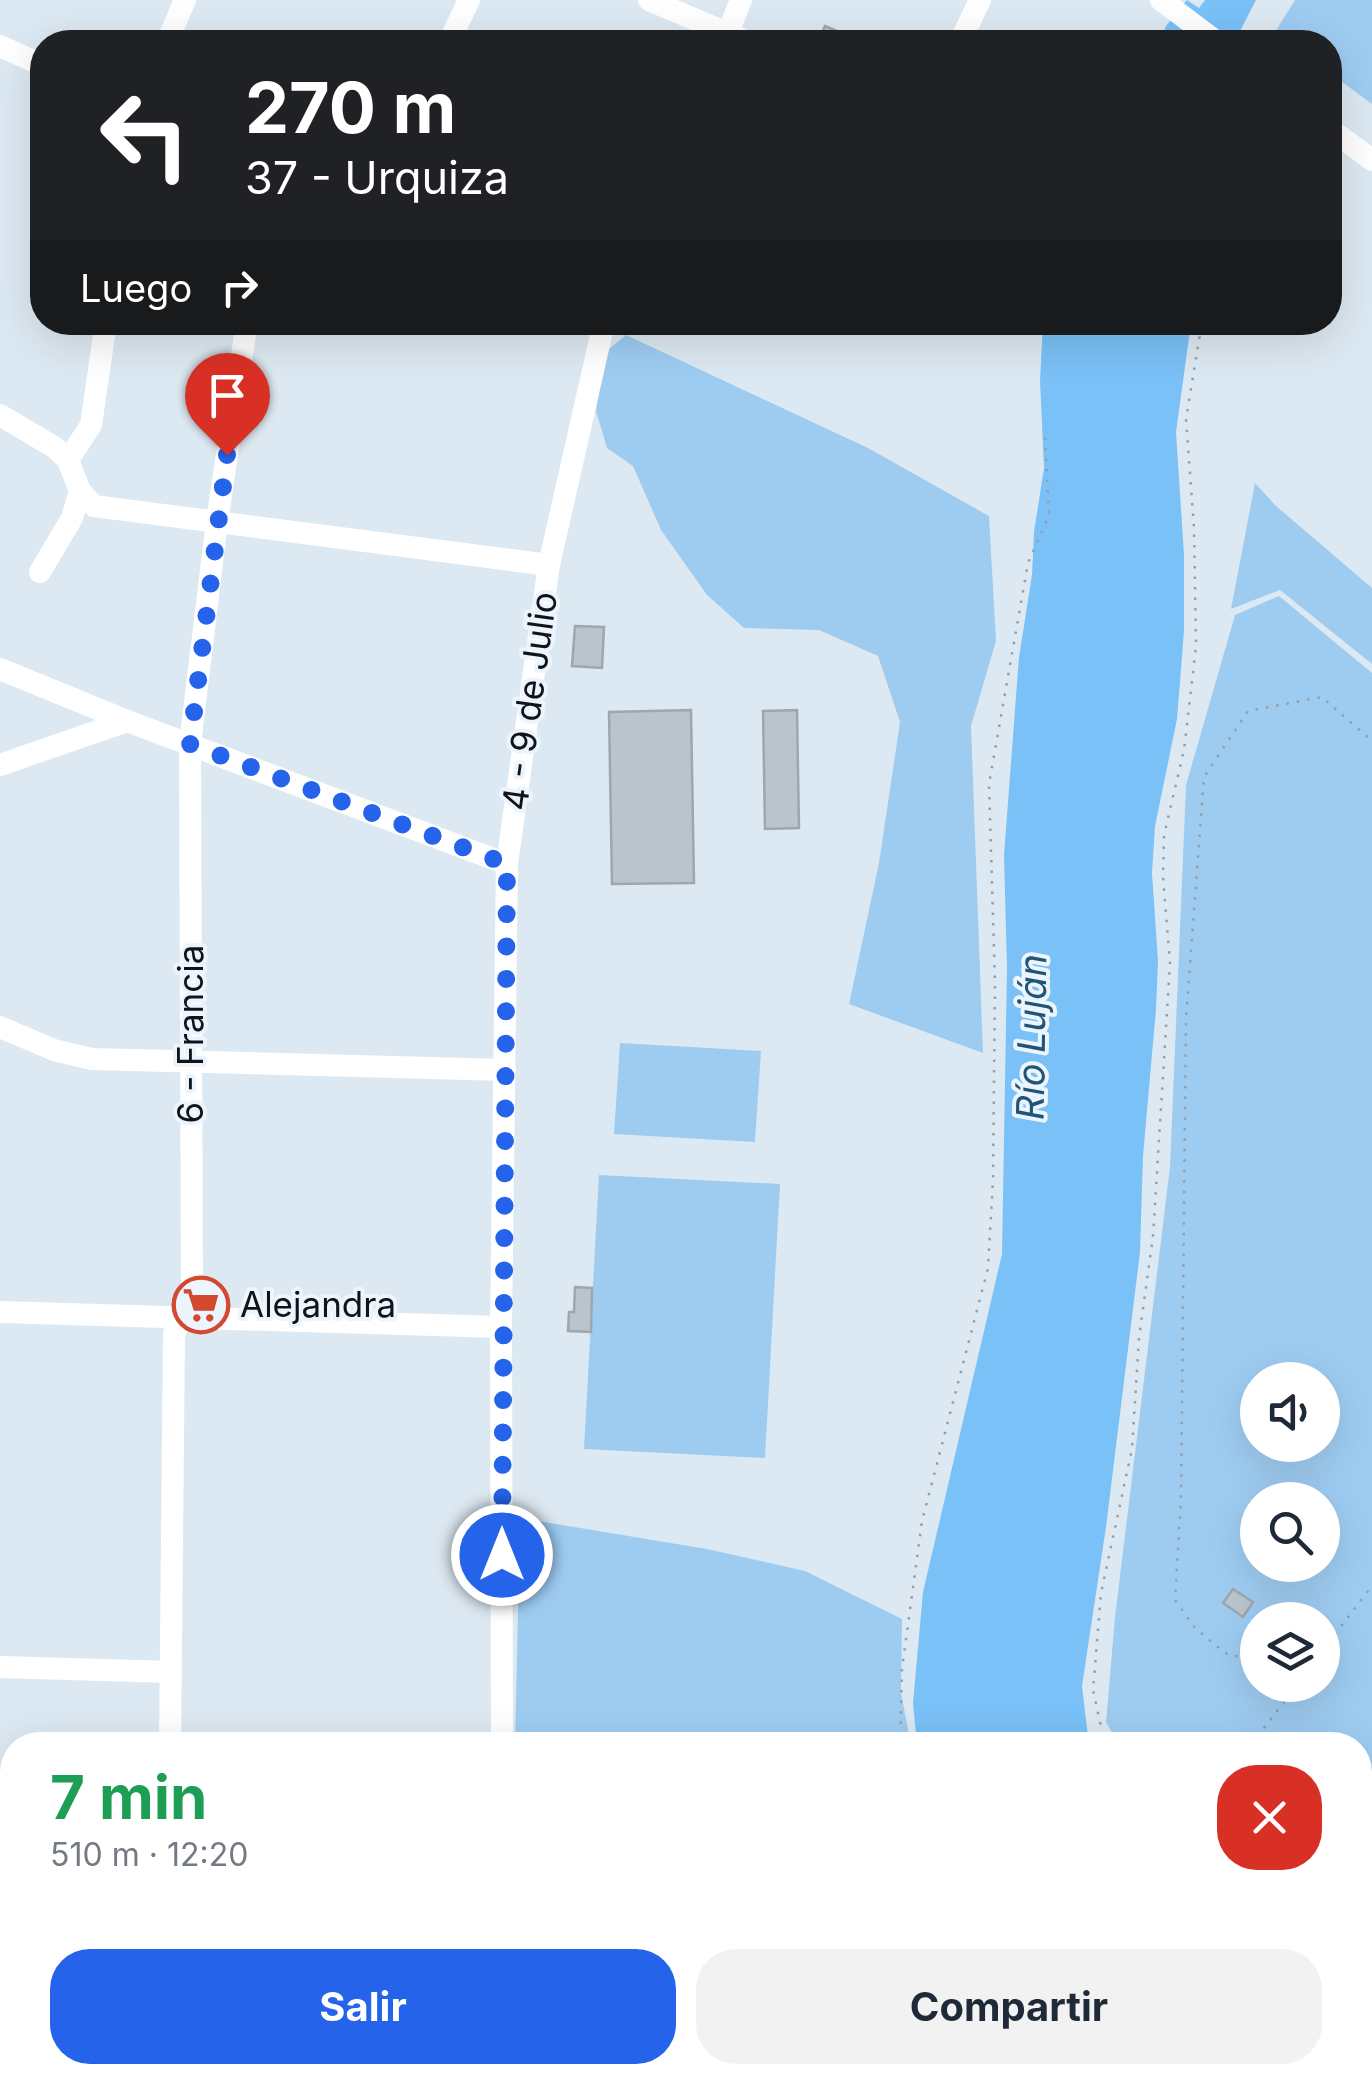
<!DOCTYPE html>
<html lang="es">
<meta charset="utf-8">
<style>
:root{--surface:#fff;--page:#f2f2f3;--text:#1f2937;--muted:#747a83;--accent:#2563eb}
body{margin:0;font-family:Inter,sans-serif;background:var(--page);color:var(--text);height:100vh;display:flex;flex-direction:column;font-size:38px;white-space:nowrap}
*{box-sizing:border-box;margin:0}
p{font-size:32px;color:var(--muted)}
.icon{flex:none;width:55px;height:55px;fill:none;stroke:currentColor;stroke-width:2;stroke-linecap:round;stroke-linejoin:round}
.map{position:relative;flex:1;overflow:hidden}
.sheet{position:absolute;left:0px;top:1732px;width:1372px;height:352px;display:flex;flex-direction:column;background:var(--surface);border-radius:40px 40px 0 0;box-shadow:0 10px 40px #0002}
.sheet>*{flex:none}
.hud{position:absolute;left:30px;top:30px;width:1312px;height:305px;border-radius:40px;box-shadow:0 10px 40px #0002;background:#202124;color:#fff;overflow:hidden}
.controls{position:absolute;left:1240px;top:1362px;display:grid;gap:20px}
.controls a{display:grid;place-items:center;width:100px;height:100px;border-radius:50%;background:var(--surface);box-shadow:0 10px 40px #0002;font-size:50px}
.pin{position:absolute;display:grid;place-items:center;width:85px;height:85px;color:#fff;margin:-102px -42px;border-radius:50% 50% 50% 0;rotate:-45deg;box-shadow:0 0 10px #0007}
.pin .icon{rotate:45deg}
.me{position:absolute;width:110px;margin:-55px;rotate:0deg;stroke-linejoin:round;filter:drop-shadow(0 0 8px #0008)}
.turn{display:flex;align-items:center;gap:35px;height:210px;padding:0 50px;font-size:45px}
.turn .icon{width:130px;height:130px;stroke-width:2.5}
.turn b{display:block;font-size:70px;line-height:85px}
.then{display:flex;align-items:center;height:95px;padding:0 50px;background:#0003;gap:20px;font-size:38px}
.round{display:grid;place-items:center;flex:none;width:105px;height:105px;border-radius:40px;background:var(--page)}
.head{display:flex;align-items:center;justify-content:space-between;height:170px;padding:0 50px}
h1{font-size:60px;font-weight:700;line-height:75px;color:#1e9e55}
.action{display:flex;gap:20px;margin-top:auto;padding:20px 50px}
.action a{flex:1;height:115px;border-radius:40px;background:var(--accent);color:#fff;font-size:40px;font-weight:700;line-height:115px;text-align:center}
.action a+a{background:var(--page);color:var(--text)}
.map>svg:first-child{display:block}
</style>
<div class="map">
<svg width="1372" height="2083" viewBox="0 0 1372 2083">
<rect width="100%" height="100%" fill="#dde9f2"/>
<path fill="#9eccf1" fill-rule="evenodd" d="M1295,0H1372V104L1330,73V42H1289L1275,32Z
M626,335L868,448L989,516L996,641L971,726L983,1053L849,1004L879,863L900,722L878,656L819,630L744,628L707,595L661,530L633,466L607,448L596,411L605,352Z
M1255,483L1276,506L1372,588V664L1280,590L1231,609Z
M1279,596L1372,673V1987L1360,2003V1745H1119L1106,1722L1115,1617L1170,1167L1186,785L1235,615ZM1258,1380H1322V1445H1258ZM1258,1500H1322V1565H1258ZM1258,1620H1322V1685H1258Z
M620,1043L761,1051L755,1142L614,1134Z
M599,1175L780,1184L765,1458L584,1449Z
M520,1518L707,1549L805,1571L902,1619L901,1693L911,1745H515Z
M1184,2073V2072L1307,2073L1299,2083H1185Z"/>
<path fill="#7ac1f7" d="M1187,0L1199,8L1205,0H1256L1237,37L1244,42H1160L1166,26Z
M1043,323H1191L1176,432L1184,555V631L1177,719L1155,826L1152,873L1158,961L1156,1009L1143,1156L1140,1252L1106,1527L1082,1686L1089,1745H917L913,1703L923,1592L1002,1254L1007,968L1004,855L1019,657L1032,575L1034,532L1044,468L1040,381Z
M869,2073H1051V2083H869Z"/>
<path fill="#b9c4cd" stroke="#9ca7b0" stroke-width="2.5" d="M825,26L862,42H817Z
M575,626L604,627L602,668L572,666Z
M691,710L694,883L612,884L609,712Z
M797,710L799,828L765,829L763,711Z
M575,1287L592,1288L591,1332L568,1331L569,1312H574Z
M1233,1589L1253,1602L1243,1617L1223,1603Z"/>
<g fill="none" stroke-linecap="round" stroke-linejoin="round">
<path stroke="#969fa6" stroke-width="2.5" stroke-dasharray="2.5 8" stroke-linecap="butt" d="M1322,1651L1372,1586
M1258,1662L1225,1653L1195,1628L1175,1600L1181,1498L1186,1018L1204,777L1248,711L1322,697L1372,741
M900,1745L902,1669L922,1521L988,1268L993,1180L995,983L989,784L1028,563L1049,515L1045,436
M1105,1745L1093,1690L1101,1593L1132,1449L1139,1338L1153,1236L1170,963L1163,877L1164,835L1184,750L1196,646L1194,528L1186,419L1202,322
M1251,1745L1297,1685
M1360,1925L1372,1936
M1056,2072V2083
M1201,2083V2072"/>
<path stroke="#fff" stroke-width="22" d="M649,0L748,42
M1161,0L1217,42
M167,42L185,0
M449,42L469,0
M724,42L741,0
M960,42L980,0
M0,46L42,65
M1330,129L1372,160
M0,415L54,447L68,460L80,491L94,506L549,565
M68,460L91,425L106,322
M40,572L72,518L80,491
M0,669L127,721L507,864
M0,765L127,721
M0,1027L54,1050L92,1059L505,1070
M0,1312L501,1327
M0,1667L171,1672
M170,1745L174,1334L192,1299L190,744L217,521L247,322
M502,1745L501,1327L507,864L549,565L604,322
M0,2009H12
M0,2027H12
M1360,2030L1372,2014
M667,2072L668,2083
M826,2072L849,2083
M169,2083V2072
M502,2083V2072
M1319,2083L1327,2072"/>
</g>
<g fill="none" stroke-linecap="round" stroke-linejoin="round">
<path stroke="#2563eb" stroke-width="18" stroke-dasharray="0 32.4" d="M227,455L190,744L507,864L502,1555"/>
</g>
<defs>
<g id="supermarket-ring" transform="scale(2.875)"><circle r="9.5" fill="#ecf5fd" stroke="#d3482f" stroke-width="1.5"/><path d="M-6-5.5h2.5l.6 2H6L4.5 2H-2.5L-4.4-4H-6ZM-1.5 3.2a1.3 1.3 0 1 0 .1 0ZM3 3.2a1.3 1.3 0 1 0 .1 0Z" fill="#d3482f"/></g>
</defs>
<g fill-rule="evenodd">
<use href="#supermarket-ring" x="201" y="1305"/>
</g>
<g text-anchor="middle" stroke-width="8" stroke-linejoin="round" paint-order="stroke">
<g font-size="35" fill="#101417" stroke="#ecf5fd">
<text transform="translate(530 701) rotate(-82)" y="12">4 - 9 de Julio</text>
<text transform="translate(191 1034) rotate(-90)" y="12">6 - Francia</text>
</g>
<g font-size="35" fill="#101417" stroke="#ecf5fd" text-anchor="start">
<text x="240" y="1317">Alejandra</text>
</g>
<g font-size="38" font-style="italic" fill="#205579" stroke="#ecf5fd">
<text transform="translate(1032 1037) rotate(-89)" y="13">Río Luján</text>
</g>
</g>
</svg>
<div class="controls">
<a><svg class="icon" aria-label="sound" viewBox="0 0 24 24"><path d="M4 9h4l5-4v14l-5-4H4zM17 9q2 3 0 6"/></svg></a>
<a><svg class="icon" aria-label="search" viewBox="0 0 24 24"><circle cx="10" cy="10" r="6"/><path d="M15 15l6 6"/></svg></a>
<a><svg class="icon" aria-label="layers" viewBox="0 0 24 24"><path d="M12 4l9 5-9 5-9-5zM3 14l9 5 9-5"/></svg></a>
</div>
<div class="pin" style="left:227px;top:455px;background:#d93025"><svg class="icon" aria-label="arrive" viewBox="0 0 24 24"><path d="M6 21V4h12l-3 4 3 4H6"/></svg></div>
<svg class="me" style="left:502px;top:1555px" viewBox="-20 -20 40 40"><circle r="17" fill="#2563eb" stroke="#fff" stroke-width="3"/><path d="M0-11L8 9 0 5-8 9z" fill="#fff"/></svg>
<div class="hud">
<div class="turn"><svg class="icon" aria-label="left" viewBox="0 0 24 24"><path d="M17 20v-9H6M10 6l-5 5 5 5"/></svg><div><b>270 m</b>37 - Urquiza</div></div>
<div class="then">Luego<svg class="icon" aria-label="right" viewBox="0 0 24 24"><path d="M7 20v-9h11M14 6l5 5-5 5"/></svg></div>
</div>
<section class="sheet">
<div class="head"><div><h1>7 min</h1><p>510 m · 12:20</p></div><a class="round" style="background:#d93025;color:#fff"><svg class="icon" aria-label="close" viewBox="0 0 24 24"><path d="M6 6l12 12M18 6L6 18"/></svg></a></div>
<div class="action"><a>Salir</a><a>Compartir</a></div>
</section>
</div>
